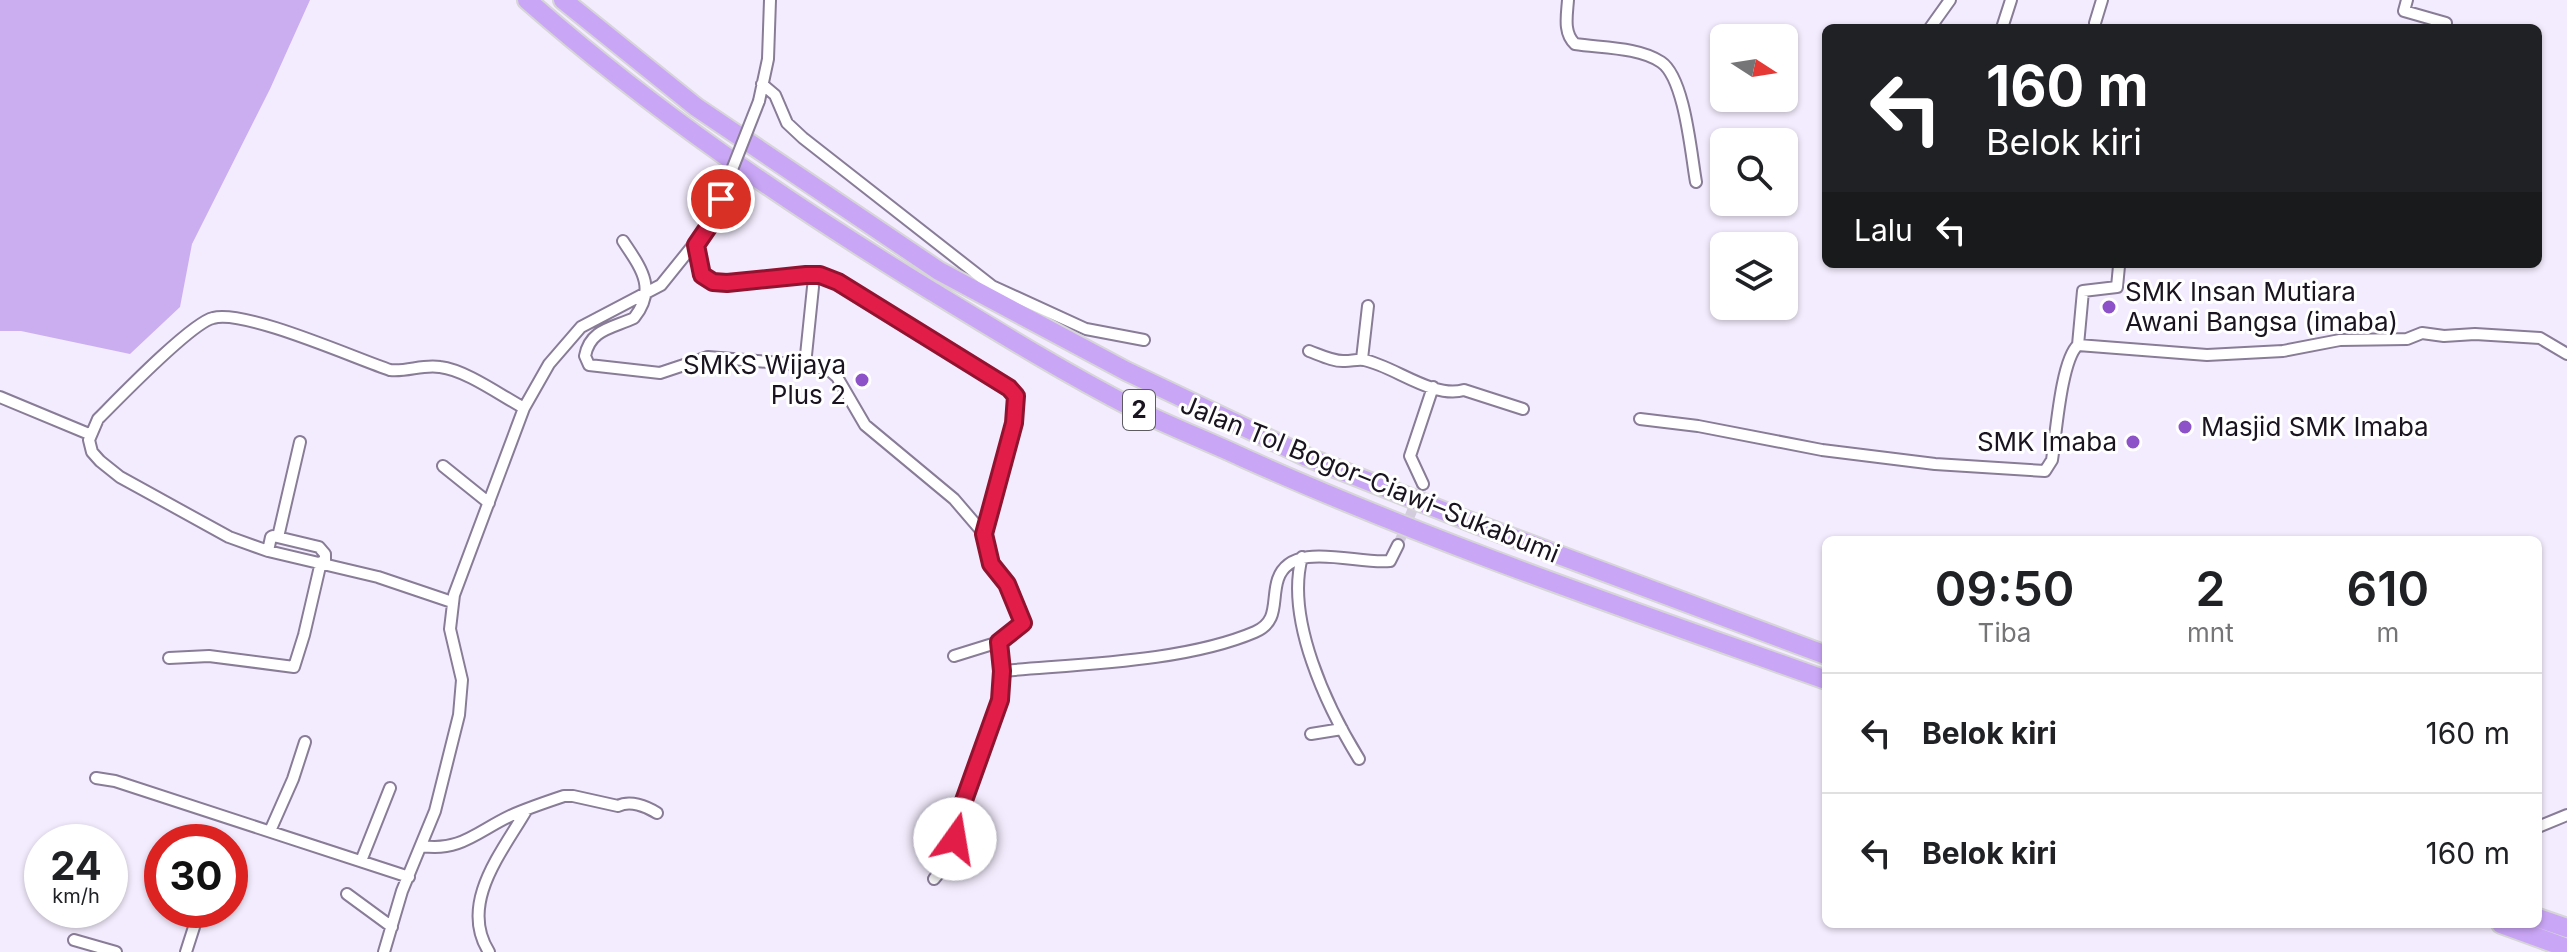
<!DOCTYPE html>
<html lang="id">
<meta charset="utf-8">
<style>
:root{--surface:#fff;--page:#f6f6f6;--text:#202124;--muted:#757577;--line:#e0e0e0}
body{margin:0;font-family:Inter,sans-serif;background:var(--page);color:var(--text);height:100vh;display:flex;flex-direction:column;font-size:30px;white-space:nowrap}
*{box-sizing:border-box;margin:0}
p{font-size:26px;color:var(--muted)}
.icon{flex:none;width:44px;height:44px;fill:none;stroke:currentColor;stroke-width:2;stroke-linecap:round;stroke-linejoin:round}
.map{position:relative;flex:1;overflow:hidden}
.drawer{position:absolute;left:1822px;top:536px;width:720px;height:392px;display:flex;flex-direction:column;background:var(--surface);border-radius:12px;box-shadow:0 2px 6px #0004}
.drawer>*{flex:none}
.top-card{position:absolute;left:1822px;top:24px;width:720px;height:244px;border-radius:12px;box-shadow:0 2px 6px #0004;background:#202124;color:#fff;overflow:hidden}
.needle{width:52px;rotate:102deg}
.buttons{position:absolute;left:1710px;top:24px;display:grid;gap:16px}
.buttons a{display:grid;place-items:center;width:88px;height:88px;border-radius:12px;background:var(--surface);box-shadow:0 2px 6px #0004;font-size:40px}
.speed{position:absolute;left:24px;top:824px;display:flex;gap:16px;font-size:40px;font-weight:700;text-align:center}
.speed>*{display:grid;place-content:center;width:104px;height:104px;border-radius:50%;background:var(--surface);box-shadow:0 2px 6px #0004;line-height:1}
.speed small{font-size:20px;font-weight:400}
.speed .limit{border:12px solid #d22;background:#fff;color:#111}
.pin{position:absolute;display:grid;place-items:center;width:68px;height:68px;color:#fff;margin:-34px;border:4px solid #fff;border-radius:50%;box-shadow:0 2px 8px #0007}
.me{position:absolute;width:88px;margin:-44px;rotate:13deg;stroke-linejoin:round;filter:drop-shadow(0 0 6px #0008)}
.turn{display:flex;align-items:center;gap:28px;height:168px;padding:0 32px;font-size:36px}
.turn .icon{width:104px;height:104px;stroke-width:2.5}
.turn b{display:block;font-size:56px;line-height:68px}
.then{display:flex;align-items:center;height:76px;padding:0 32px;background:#0003;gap:16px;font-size:30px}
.eta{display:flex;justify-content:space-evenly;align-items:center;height:136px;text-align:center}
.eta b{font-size:48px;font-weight:600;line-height:56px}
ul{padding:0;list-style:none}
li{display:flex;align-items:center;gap:24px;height:120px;padding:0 32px;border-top:2px solid var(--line)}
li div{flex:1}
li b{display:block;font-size:30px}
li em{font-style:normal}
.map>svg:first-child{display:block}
</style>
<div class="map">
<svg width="2567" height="952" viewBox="0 0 2567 952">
<rect width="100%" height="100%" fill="#f3ecfe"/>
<path fill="#caaeef" d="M0,0H310L270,89L192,244L180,307L130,354L21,331H0Z"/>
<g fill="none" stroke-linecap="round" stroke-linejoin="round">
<path stroke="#d2ccdd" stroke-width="10" stroke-dasharray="10 5" stroke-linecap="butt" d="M1398,545L1423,484"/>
<g stroke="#887c97" stroke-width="14">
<path id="minor" d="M1568,0C1567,15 1563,33 1575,44C1602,48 1639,47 1661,62C1685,78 1691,155 1696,182
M2407,0L2404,11L2446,23
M2095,23L2102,0
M1930,28L1950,0
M2002,28L2011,0
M762,84L775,95L787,123L803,138L992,286L1086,329L1144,340
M759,101L768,59L770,0
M623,241C640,267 658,288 634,318C613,328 590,329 585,356L589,365L660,373L708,357L805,365L829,370L837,377L865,425L954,499L984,534
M696,245L702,275C737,296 782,267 820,275C826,276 833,280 838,282L1009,388L1016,396V415L984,534L991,564L1007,584L1023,623L999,642L1002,671L1000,700L962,806L951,858L934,879
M2078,345L2083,291L2117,287L2119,266
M1309,351C1320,355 1334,362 1345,361C1352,361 1357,359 1364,360C1394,366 1433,399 1464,390L1523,409
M1362,359L1368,306
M805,365L813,287
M0,397L89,434
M1640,419L1698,426L1822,450L1935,464L2045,471L2052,460C2056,435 2061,360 2078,345L2207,355L2283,351L2340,340L2407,339L2422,333L2444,336L2475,334L2540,338L2567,354
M443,466L489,503
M1423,484L1410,456L1433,387
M278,537L300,442
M268,551L271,537L273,536L319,547L325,554V563
M1302,557C1285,619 1327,707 1359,759
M452,602L378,577L268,551L229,537L120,477L100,461L92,452L89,440L98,419C117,400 191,323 213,318C245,309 354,358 390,370C407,372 423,364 440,367C466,370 500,395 524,408
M954,656L999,642
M169,658L209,656L294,667L304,635L321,562
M1002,671C1079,664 1185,662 1255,632C1280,621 1271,600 1278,579C1292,539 1357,565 1390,561L1398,545
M1311,734L1342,729
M96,778L115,781L409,877
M2538,827L2567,815
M270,831L293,779L305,742
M422,846C460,852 478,831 510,816C528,808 546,802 564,796H573L618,806C630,800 646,806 657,813
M361,861L390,788
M347,894L392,927
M74,940L116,952
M186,952L194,927
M384,952L402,891L435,811L459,715L462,680L450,629L454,595L524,408L549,364L581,327L661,285L711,223
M489,952C458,903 503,851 527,809"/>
</g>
<g stroke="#d6d5d7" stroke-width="22">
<path id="motorway" d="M527,0C652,110 788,203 930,290C997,331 1065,373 1135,409C1171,427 1208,441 1244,458C1433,543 1630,610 1826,680
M563,0L696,107L939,271L1126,371L1307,457L1476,524L1826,655
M2538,918L2567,928
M2501,924L2567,948"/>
</g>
<use href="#minor" stroke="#fff" stroke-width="10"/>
<use href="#motorway" stroke="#caa6f6" stroke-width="18"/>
<g stroke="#887c97" stroke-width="14" stroke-linecap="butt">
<path id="minor-bridge" d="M711,223L759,101"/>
</g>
<use href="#minor-bridge" stroke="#fff" stroke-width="10"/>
</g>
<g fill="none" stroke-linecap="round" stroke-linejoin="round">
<g stroke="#92132f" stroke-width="20">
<path id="route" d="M721,199L711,223L696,245L702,275L713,282L727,283L806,275H820L838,282L1009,388L1016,396L1014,423L984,534L991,564L1007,584L1023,623L999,642L1002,671L1000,700L962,806L955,839"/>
</g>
<use href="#route" stroke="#e11d48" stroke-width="14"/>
</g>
<g fill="#8d51c8" stroke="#fff" stroke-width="3">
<circle cx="2109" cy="307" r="8"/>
<circle cx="862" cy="380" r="8"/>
<circle cx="2185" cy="427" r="8"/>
<circle cx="2133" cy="442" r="8"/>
</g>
<g text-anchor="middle" stroke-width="6" stroke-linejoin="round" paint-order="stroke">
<rect fill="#fff" stroke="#5e5a62" stroke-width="2" x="1123" y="390" width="32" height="40" rx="6"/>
<g font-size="24" font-weight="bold" fill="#19141f">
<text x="1139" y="418">2</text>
</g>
<g font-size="26" fill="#19141f" stroke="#fff" text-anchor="start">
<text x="2125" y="301">SMK Insan Mutiara<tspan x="2125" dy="30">Awani Bangsa (imaba)</tspan></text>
<text x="846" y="374" text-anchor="end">SMKS Wijaya<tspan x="846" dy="30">Plus 2</tspan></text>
<text x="2201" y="436">Masjid SMK Imaba</text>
<text x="2117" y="451" text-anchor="end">SMK Imaba</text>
</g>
<g font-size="26" fill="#19141f" stroke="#fff">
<text transform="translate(1370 479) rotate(22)" y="9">Jalan Tol Bogor–Ciawi–Sukabumi</text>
</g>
</g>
</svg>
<div class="buttons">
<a><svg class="needle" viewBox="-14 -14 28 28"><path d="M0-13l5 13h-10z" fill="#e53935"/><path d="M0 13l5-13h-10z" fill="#757577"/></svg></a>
<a><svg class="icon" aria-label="search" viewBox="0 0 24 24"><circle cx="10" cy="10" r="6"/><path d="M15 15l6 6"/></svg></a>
<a><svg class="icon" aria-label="layers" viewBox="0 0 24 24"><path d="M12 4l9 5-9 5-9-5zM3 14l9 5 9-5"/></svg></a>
</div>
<div class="speed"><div>24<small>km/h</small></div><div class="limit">30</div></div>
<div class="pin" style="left:721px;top:199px;background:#d93025"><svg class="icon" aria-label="arrive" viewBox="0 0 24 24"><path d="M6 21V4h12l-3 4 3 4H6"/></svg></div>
<svg class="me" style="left:955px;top:839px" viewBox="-20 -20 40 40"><circle r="19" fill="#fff"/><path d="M0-13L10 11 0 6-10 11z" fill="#e11d48"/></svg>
<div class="top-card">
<div class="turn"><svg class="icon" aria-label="left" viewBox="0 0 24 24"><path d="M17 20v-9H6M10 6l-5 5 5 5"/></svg><div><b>160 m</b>Belok kiri</div></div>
<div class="then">Lalu<svg class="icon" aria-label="left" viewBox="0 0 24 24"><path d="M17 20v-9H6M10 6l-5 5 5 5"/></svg></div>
</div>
<section class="drawer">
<div class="eta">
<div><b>09:50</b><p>Tiba</p></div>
<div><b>2</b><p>mnt</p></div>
<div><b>610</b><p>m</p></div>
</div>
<ul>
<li><svg class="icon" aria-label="left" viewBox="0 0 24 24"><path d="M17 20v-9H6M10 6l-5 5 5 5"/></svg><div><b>Belok kiri</b></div><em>160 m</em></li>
<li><svg class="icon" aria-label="left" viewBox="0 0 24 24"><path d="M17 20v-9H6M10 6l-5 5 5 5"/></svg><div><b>Belok kiri</b></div><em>160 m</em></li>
</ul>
</section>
</div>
